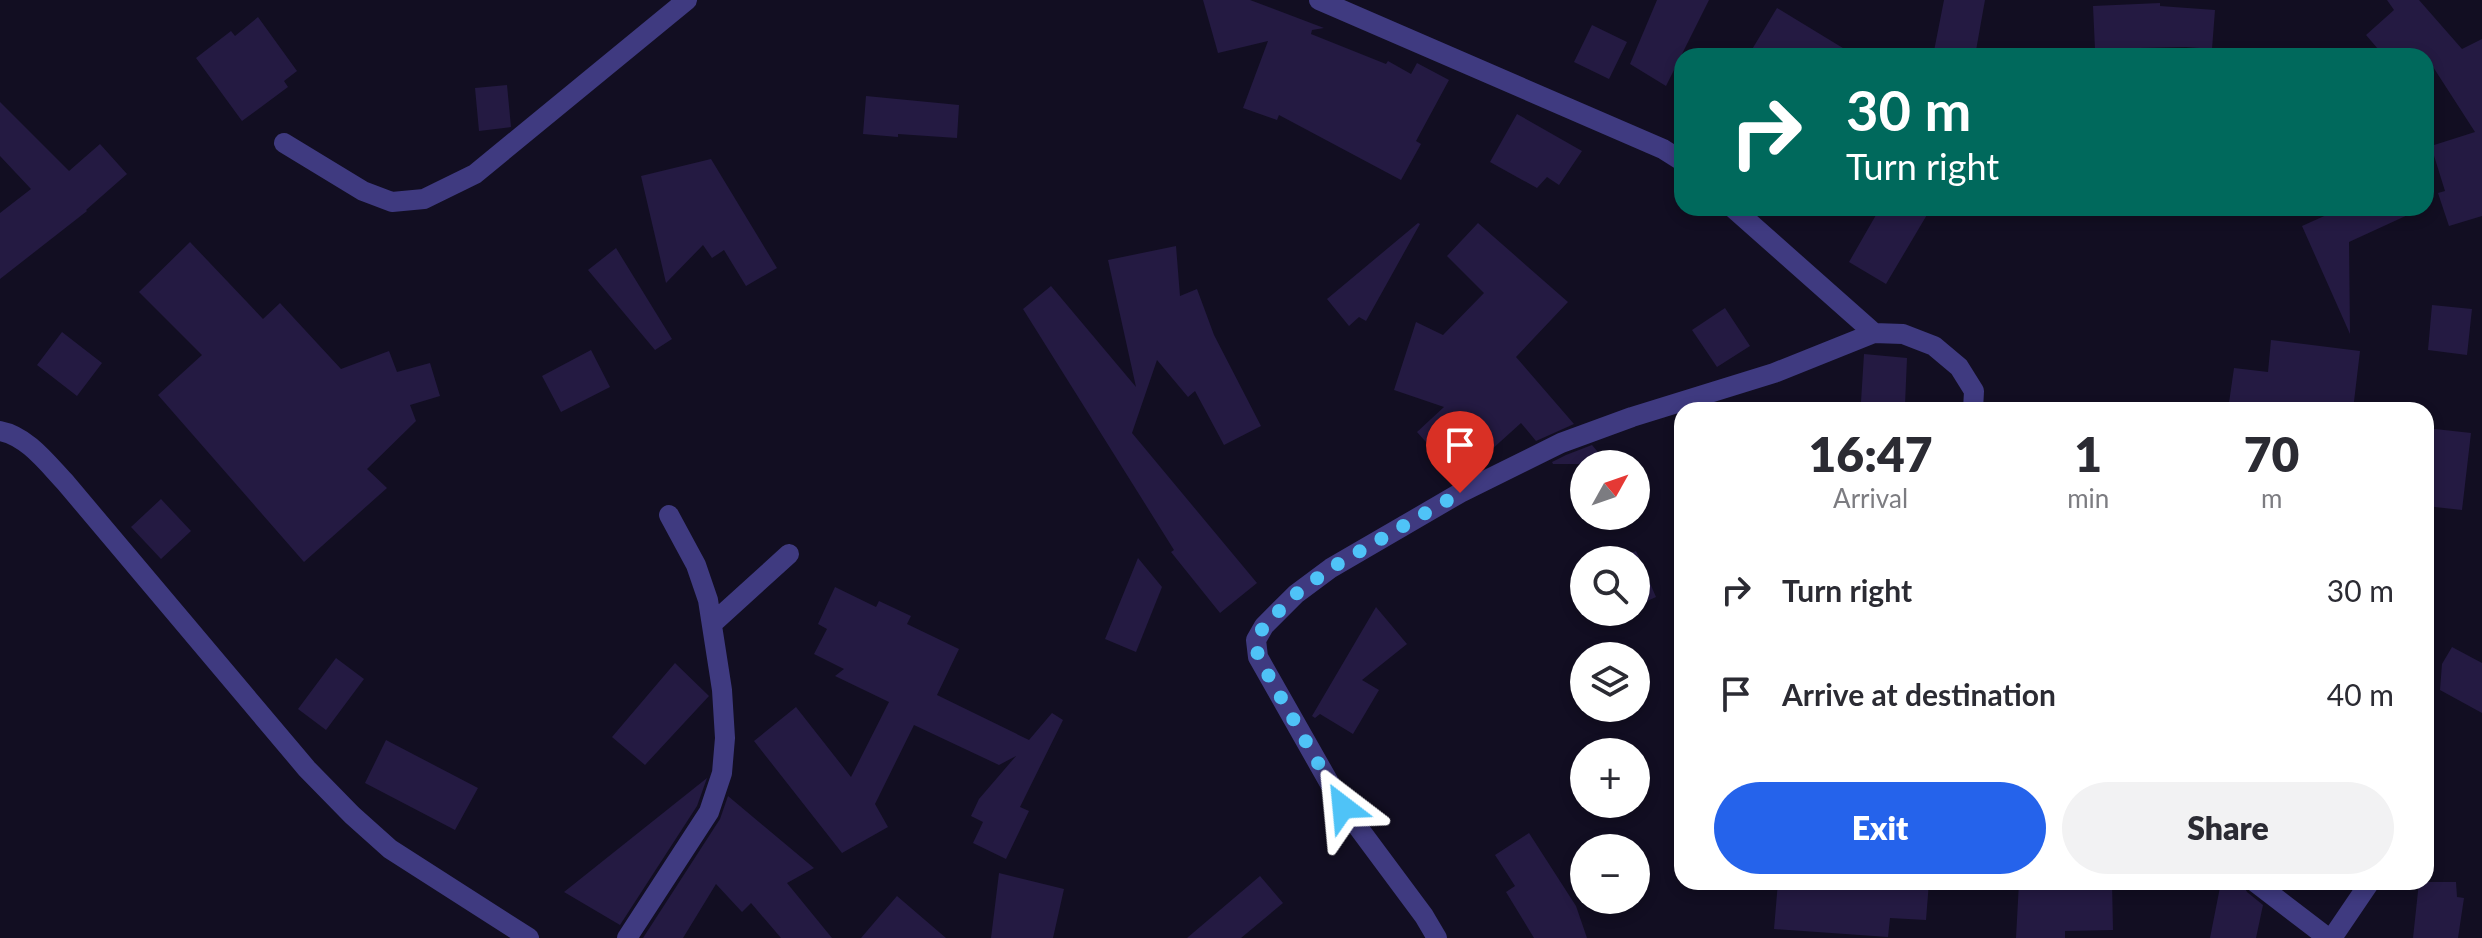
<!DOCTYPE html>
<meta charset="utf-8">
<style>
:root{--surface:#fff;--page:#f2f2f3;--text:#2b2b33;--muted:#7c7c81;--accent:#2563eb}
body{margin:0;font-family:Lato,sans-serif;background:var(--page);color:var(--text);height:100vh;display:flex;flex-direction:column;font-size:30px;white-space:nowrap}
*{box-sizing:border-box;margin:0}
p{font-size:26px;color:var(--muted)}
.icon{flex:none;width:44px;height:44px;fill:none;stroke:currentColor;stroke-width:2;stroke-linecap:round;stroke-linejoin:round}
.map{position:relative;flex:1;overflow:hidden}
.side{position:absolute;left:1674px;top:402px;width:760px;height:488px;display:flex;flex-direction:column;background:var(--surface);border-radius:24px;box-shadow:0 4px 12px #0003}
.side>*{flex:none}
.banner{position:absolute;left:1674px;top:48px;width:760px;height:168px;border-radius:24px;box-shadow:0 4px 12px #0003;background:#00695c;color:#fff;overflow:hidden}
.needle{width:52px;rotate:50deg}
.controls{position:absolute;left:1570px;top:450px;display:grid;gap:16px}
.controls a{display:grid;place-items:center;width:80px;height:80px;border-radius:50%;background:var(--surface);box-shadow:0 4px 12px #0003;font-size:40px}
.pin{position:absolute;display:grid;place-items:center;width:68px;height:68px;color:#fff;margin:-82px -34px;border-radius:50% 50% 50% 0;rotate:-45deg;box-shadow:0 0 8px #0007}
.pin .icon{rotate:45deg}
.me{position:absolute;width:88px;margin:-44px;rotate:331deg;stroke-linejoin:round;filter:drop-shadow(0 0 6px #0008)}
.turn{display:flex;align-items:center;gap:28px;height:168px;padding:0 40px;font-size:36px}
.turn .icon{width:104px;height:104px;stroke-width:2.5}
.turn b{display:block;font-size:56px;line-height:68px}
.eta{display:flex;justify-content:space-evenly;align-items:center;height:136px;text-align:center}
.eta b{font-size:48px;font-weight:800;line-height:56px}
.primary-button{display:flex;gap:16px;margin-top:auto;padding:16px 40px}
.primary-button a{flex:1;height:92px;border-radius:48px;background:var(--accent);color:#fff;font-size:32px;font-weight:800;line-height:92px;text-align:center}
.primary-button a+a{background:var(--page);color:var(--text)}
ul{padding:0;list-style:none}
li{display:flex;align-items:center;gap:24px;height:104px;padding:0 40px}
li div{flex:1}
li b{display:block;font-size:30px}
li em{font-style:normal}
.map>svg:first-child{display:block}
</style>
<div class="map">
<svg width="2482" height="938" viewBox="0 0 2482 938">
<rect width="100%" height="100%" fill="#120e22"/>
<path fill="#241a42" d="M1203,0H1250L1324,28L1312,30L1311,34L1386,64L1388,61L1411,74L1417,63L1449,80L1416,141L1421,144L1401,180L1279,115L1277,120L1243,108L1268,41L1218,53Z
M1657,0H1709L1666,86L1630,64Z
M1944,0H1985L1975,56H1933Z
M2387,0H2419L2462,49L2482,39V216L2449,226L2438,193L2445,191L2431,146L2475,132L2426,56H2384L2366,35L2394,10Z
M2160,3V6L2215,10L2212,49L2186,47L2095,49L2093,6Z
M1777,8L1856,56H1748Z
M258,17L297,71L284,81L288,87L242,121L196,58L231,31L235,36Z
M1592,25L1627,42L1609,79L1574,62Z
M507,85L511,127L479,131L475,88Z
M866,96L959,105L957,138L898,134V137L863,134Z
M0,102L69,171L100,144L127,174L86,210L87,211L0,279V213L31,189L0,156Z
M1517,114L1582,151L1559,185L1547,177L1537,188L1490,162Z
M711,159L777,268L746,286L724,250L712,258L703,245L666,283L641,176Z
M1880,208H1931L1886,284L1849,262Z
M2342,208H2423L2349,242L2350,334L2302,226Z
M1418,223L1420,224L1366,321L1359,317L1349,326L1327,299Z
M1478,223L1568,302L1516,357L1574,424L1536,441L1521,423L1459,479L1417,432L1444,407L1394,390L1416,322L1443,335L1484,293L1447,256Z
M190,242L263,319L280,303L341,369L389,351L397,372L430,363L440,396L410,405L416,421L367,469L387,488L304,562L158,395L202,355L139,292Z
M1176,246L1180,296L1197,289L1214,335L1261,426L1224,445L1195,391L1188,397L1157,360L1132,433L1257,583L1220,613L1171,552L1174,550L1023,309L1051,286L1136,387L1108,260Z
M616,248L672,339L655,350L588,270Z
M2432,305L2472,309L2467,355L2428,350Z
M1725,308L1750,346L1717,367L1692,330Z
M62,332L102,363L77,396L37,365Z
M2271,340L2360,351L2353,410H2228L2234,368L2268,372Z
M591,350L610,387L561,412L542,376Z
M1864,354L1907,358L1905,405L1861,402Z
M2426,428L2471,433L2462,510L2426,506Z
M1592,445L1608,464H1553L1552,462L1566,455Z
M161,499L191,531L161,559L131,527Z
M1636,551L1656,597L1636,606V560H1615Z
M1138,558L1162,587L1136,652L1105,639Z
M835,587L876,607L879,601L911,616L907,624L959,649L937,695L1029,740L1052,713L1063,720L1020,807L1029,811L1006,859L973,843L983,822L971,816L979,799L1016,756L999,765L914,725L875,804L888,827L842,853L754,741L796,707L851,777L889,702L835,676L844,669L814,654L827,629L818,624Z
M1376,607L1407,644L1362,680L1379,690L1353,734L1320,714L1315,718L1312,716Z
M2452,647L2482,663V713L2440,690L2442,664Z
M336,658L364,679L326,730L298,709Z
M675,663L709,696L645,765L612,737Z
M386,740L478,788L455,830L365,783Z
M707,778L697,806L620,925L564,892Z
M728,796L814,868L787,883L832,938H781L751,903L742,912L716,884L683,938H643L720,819Z
M1529,833L1576,906L1587,938H1534L1506,892L1515,886L1495,855Z
M999,873L1064,889L1053,938H991Z
M1260,876L1283,903L1241,938H1187Z
M1778,882H1929L1926,920L1890,918L1888,937L1774,929Z
M2019,882H2112L2113,930L2065,931V938H2016Z
M2221,882H2242L2247,892L2263,905L2256,938H2210Z
M2419,882H2456L2457,897L2464,898L2458,938H2413Z
M897,896L946,938H861Z"/>
<g fill="none" stroke-linecap="round" stroke-linejoin="round">
<path stroke="#3f3a80" stroke-width="20" d="M1319,0L1663,149L1682,161
M284,143L363,191L392,202L424,199L475,174L687,0
M1733,208L1874,333L1903,334L1934,346L1959,367L1974,391L1973,410
M0,431C27,436 47,463 65,482L307,769L352,815L390,849L529,938
M713,623L789,554
M2255,882L2328,938
M627,938L709,812L722,773L725,738L722,690L708,600L696,565L669,515
M1437,938L1424,916L1343,807L1258,657L1256,640L1264,626L1296,594L1331,568L1460,493L1561,443L1632,417L1774,373L1874,333
M2332,938L2370,882"/>
</g>
<g fill="none" stroke-linecap="round" stroke-linejoin="round">
<path stroke="#4fc3f7" stroke-width="14" stroke-dasharray="0 25.2" d="M1343,807L1258,657L1256,640L1264,626L1296,594L1331,568L1460,493"/>
</g>
</svg>
<div class="controls">
<a><svg class="needle" viewBox="-14 -14 28 28"><path d="M0-13l5 13h-10z" fill="#e53935"/><path d="M0 13l5-13h-10z" fill="#7c7c81"/></svg></a>
<a><svg class="icon" aria-label="search" viewBox="0 0 24 24"><circle cx="10" cy="10" r="6"/><path d="M15 15l6 6"/></svg></a>
<a><svg class="icon" aria-label="layers" viewBox="0 0 24 24"><path d="M12 4l9 5-9 5-9-5zM3 14l9 5 9-5"/></svg></a>
<a>+</a>
<a>−</a>
</div>
<div class="pin" style="left:1460px;top:493px;background:#d93025"><svg class="icon" aria-label="arrive" viewBox="0 0 24 24"><path d="M6 21V4h12l-3 4 3 4H6"/></svg></div>
<svg class="me" style="left:1343px;top:807px" viewBox="-20 -20 40 40"><path d="M0-17L14 15 0 8-14 15z" fill="#4fc3f7" stroke="#fff" stroke-width="4"/></svg>
<div class="banner">
<div class="turn"><svg class="icon" aria-label="right" viewBox="0 0 24 24"><path d="M7 20v-9h11M14 6l5 5-5 5"/></svg><div><b>30 m</b>Turn right</div></div>
</div>
<section class="side">
<div class="eta">
<div><b>16:47</b><p>Arrival</p></div>
<div><b>1</b><p>min</p></div>
<div><b>70</b><p>m</p></div>
</div>
<ul>
<li><svg class="icon" aria-label="right" viewBox="0 0 24 24"><path d="M7 20v-9h11M14 6l5 5-5 5"/></svg><div><b>Turn right</b></div><em>30 m</em></li>
<li><svg class="icon" aria-label="arrive" viewBox="0 0 24 24"><path d="M6 21V4h12l-3 4 3 4H6"/></svg><div><b>Arrive at destination</b></div><em>40 m</em></li>
</ul>
<div class="primary-button"><a>Exit</a><a>Share</a></div>
</section>
</div>
